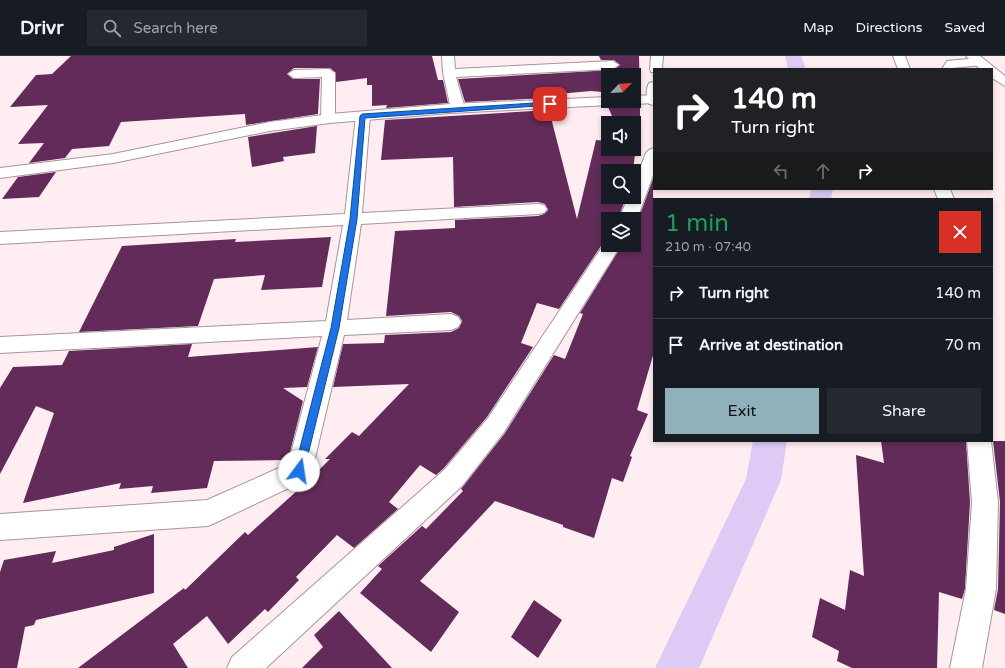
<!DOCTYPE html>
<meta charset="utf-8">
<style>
:root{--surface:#171b24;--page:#242831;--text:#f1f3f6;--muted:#9ea1a6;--line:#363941;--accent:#90b1ba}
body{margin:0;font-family:"Varela Round",sans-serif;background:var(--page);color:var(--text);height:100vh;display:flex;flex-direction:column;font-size:15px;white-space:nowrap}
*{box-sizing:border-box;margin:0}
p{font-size:13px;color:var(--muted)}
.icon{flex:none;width:22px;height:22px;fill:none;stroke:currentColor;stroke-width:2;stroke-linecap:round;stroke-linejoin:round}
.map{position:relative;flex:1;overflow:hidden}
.sheet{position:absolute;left:653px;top:142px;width:340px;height:244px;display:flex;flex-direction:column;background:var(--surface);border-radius:0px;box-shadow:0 2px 6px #0003}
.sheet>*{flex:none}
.top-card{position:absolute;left:653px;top:12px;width:340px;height:122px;border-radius:0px;box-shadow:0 2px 6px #0003;background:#202124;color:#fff;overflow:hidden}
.needle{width:26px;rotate:66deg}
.tools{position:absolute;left:601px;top:12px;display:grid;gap:8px}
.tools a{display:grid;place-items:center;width:40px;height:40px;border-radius:0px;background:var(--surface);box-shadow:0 2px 6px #0003;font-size:20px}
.pin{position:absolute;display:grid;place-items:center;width:34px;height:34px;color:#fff;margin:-17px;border-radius:8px;box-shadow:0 2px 6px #0006}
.me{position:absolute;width:44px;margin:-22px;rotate:14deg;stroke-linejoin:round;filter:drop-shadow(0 0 3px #0008)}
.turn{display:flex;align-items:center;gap:14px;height:84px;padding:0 12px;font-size:18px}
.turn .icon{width:52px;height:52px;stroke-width:2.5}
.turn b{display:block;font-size:28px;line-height:34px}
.lanes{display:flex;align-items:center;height:38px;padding:0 12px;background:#0003;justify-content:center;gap:20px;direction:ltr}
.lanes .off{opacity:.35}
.round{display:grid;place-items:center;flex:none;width:42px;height:42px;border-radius:0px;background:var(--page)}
.overview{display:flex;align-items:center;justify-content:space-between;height:68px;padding:0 12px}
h1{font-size:24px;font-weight:600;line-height:30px;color:#1e9e55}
.primary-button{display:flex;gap:8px;margin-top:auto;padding:8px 12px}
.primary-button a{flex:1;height:46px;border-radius:0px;background:var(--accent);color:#111;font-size:16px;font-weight:600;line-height:46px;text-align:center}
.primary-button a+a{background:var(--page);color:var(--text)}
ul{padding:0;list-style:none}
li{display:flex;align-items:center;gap:12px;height:52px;padding:0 12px;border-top:1px solid var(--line)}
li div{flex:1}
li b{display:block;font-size:15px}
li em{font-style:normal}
header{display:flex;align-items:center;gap:24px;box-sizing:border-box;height:56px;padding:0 20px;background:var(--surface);border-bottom:1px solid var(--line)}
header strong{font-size:19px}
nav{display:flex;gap:22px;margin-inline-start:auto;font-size:14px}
.search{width:280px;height:36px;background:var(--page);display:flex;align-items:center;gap:10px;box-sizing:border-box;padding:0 14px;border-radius:0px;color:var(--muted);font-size:15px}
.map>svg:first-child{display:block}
</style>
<header>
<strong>Drivr</strong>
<div class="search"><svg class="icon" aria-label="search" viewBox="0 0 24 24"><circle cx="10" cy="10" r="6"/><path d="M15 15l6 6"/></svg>Search here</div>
<nav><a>Map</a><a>Directions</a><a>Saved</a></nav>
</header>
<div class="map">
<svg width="1005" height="612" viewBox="0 0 1005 612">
<rect width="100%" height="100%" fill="#ffedf1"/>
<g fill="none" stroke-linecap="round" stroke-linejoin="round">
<path fill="#ddcaf5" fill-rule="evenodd" d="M785,0H801L806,13H788Z
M811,133H833L831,143H809Z
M753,385H787L781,424L699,612H655L746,423Z"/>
</g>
<path fill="#632b59" d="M71,0H432L438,24H443L448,47L386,52L387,49L372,50V29H367V22L336,26V17L330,12H294L287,18L293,23H320L318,58L246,69L245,58L121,66L109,90L72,93L65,102L29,107L44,87L18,88L48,49L10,51L36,19L52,18Z
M599,0H639L640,38H634V19H608V40H604L602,36L591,35L546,39V42L465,46L458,23L613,14L620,9L614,4H601Z
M619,45H627L633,49H640V74H638L633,115H608V141H626L618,163H608V183L605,184L559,253L537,247L521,287L533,291L487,361L443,413L436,419L420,409L389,446L398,453L354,492L337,479L296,521L299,524L268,556L265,553L228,588L207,560L173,588L188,612H78L184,532L185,534L245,476L248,479L309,424L330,403H325L352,376L359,380L409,328L333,331L343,288L384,287L385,279L451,276L459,272L462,265L459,260L451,256L386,260L395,175L455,172V164L538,160L544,158L548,154L545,148L538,146L454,151L453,101L381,104L385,64L549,54L577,163L596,84L608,85V93H634V67H615L608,51L616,49Z
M317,70L315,97L283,101L284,105L252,111L248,81Z
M56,116L39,141L2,143L18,121Z
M653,123L654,296L637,354L648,358L630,400L632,401L623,426L612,422L594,482L563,471V469L495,445L420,525L459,556L431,596L360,537L382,513L378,510L422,470L426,473L463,435L461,433L505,377L554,299L565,303L583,258L580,257L622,189H634V168L638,164Z
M331,181L322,231L261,234L265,219L214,223L198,270L79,276L122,190L236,183L235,186Z
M192,288L188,301L318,291L307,331L283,332L303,345L288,404L214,405L207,432L151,437L153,430L119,433L121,427L23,447L54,357L36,350L0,418V332L13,311L62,309L69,295Z
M881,385H966L970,446L965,533L962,543L939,536L937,612H852L837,605L839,595L812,581L820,542L845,554L850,514L864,520L856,399L884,407Z
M993,385H1005V558L994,554L998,533L1000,446Z
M154,478V537L36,564L34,569L25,571L17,612H0V516L4,504L56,495L52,507L114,494V491Z
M534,544L562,564L538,602L511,581Z
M339,555L392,612H302L323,591L314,579Z"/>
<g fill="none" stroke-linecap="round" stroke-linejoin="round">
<g stroke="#a69599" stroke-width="2">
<path id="minor" d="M442,0H454L455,13L613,5L619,9L613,13L456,21L465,53L463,56H453L451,53L443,17Z
M979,2L983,3L985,6L983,9L942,13L947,5Z
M329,13L335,17V63L333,66H323L321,63L322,21L294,22L288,18L294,14Z
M363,56L368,57L370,60L362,157L538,148L544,149L547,153L544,157L538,158L361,168L347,264L451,258L458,261L461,266L458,271L451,274L344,279L312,415L308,423L217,466L208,470L0,484V458L207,444L288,408L322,280L0,297V281L326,265L343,169L0,188V176L345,158L356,60L358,57Z
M934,133H950L954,143H938Z
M967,385H991L998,446L996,533L982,612H950L966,533L972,446Z"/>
</g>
<g stroke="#a69599" stroke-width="2">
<path id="tertiary" d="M651,0H663L662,13H654V16H651L650,13Z
M654,26V49L649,48C646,43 646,32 649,27Z
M654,92V117L637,163L634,167V163H619L628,141H634V127L646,97L649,94Z
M608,184V189H621L504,376L462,430L266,612H227L232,601L444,414L488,362L606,185Z"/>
</g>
<g stroke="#a69599" stroke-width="2">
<path id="secondary" d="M893,0H905L910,13H898Z
M654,39V47L634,48L628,45H634V40Z
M608,41V45H618L616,48L611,49L450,57L330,67L270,75L113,107L0,122V112L113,98L270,66L330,58L450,48Z"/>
</g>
<g stroke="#a69599" stroke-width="2">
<path id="trunk" d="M966,0H980L1005,20V30L992,22V13H980Z"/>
</g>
<use href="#minor" fill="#fff" fill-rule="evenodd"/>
<use href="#tertiary" fill="#fff" fill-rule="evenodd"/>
<use href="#secondary" fill="#fff" fill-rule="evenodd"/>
<use href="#trunk" fill="#fff" fill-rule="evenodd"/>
</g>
<path fill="#1a73e8" stroke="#114b97" d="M550,46L552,49L365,62L357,163L339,272L304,415L303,418H295L294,415L331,272L350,163L360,60L362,58Z"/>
</svg>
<div class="tools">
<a><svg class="needle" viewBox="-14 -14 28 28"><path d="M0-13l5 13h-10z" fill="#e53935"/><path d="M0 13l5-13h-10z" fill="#9ea1a6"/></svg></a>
<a><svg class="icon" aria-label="sound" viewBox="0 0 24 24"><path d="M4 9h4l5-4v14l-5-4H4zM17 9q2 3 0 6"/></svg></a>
<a><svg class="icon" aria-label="search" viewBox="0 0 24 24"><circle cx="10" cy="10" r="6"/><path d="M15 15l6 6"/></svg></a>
<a><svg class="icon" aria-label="layers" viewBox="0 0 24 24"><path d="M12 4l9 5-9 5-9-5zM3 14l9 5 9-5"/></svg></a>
</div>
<div class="pin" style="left:550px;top:48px;background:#d93025"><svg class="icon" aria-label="arrive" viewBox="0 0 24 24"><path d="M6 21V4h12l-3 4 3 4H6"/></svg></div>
<svg class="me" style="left:299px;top:415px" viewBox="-20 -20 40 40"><circle r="19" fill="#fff"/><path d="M0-13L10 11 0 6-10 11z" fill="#1a73e8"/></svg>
<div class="top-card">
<div class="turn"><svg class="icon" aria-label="right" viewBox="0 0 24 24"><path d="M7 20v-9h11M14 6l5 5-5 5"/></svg><div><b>140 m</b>Turn right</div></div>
<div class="lanes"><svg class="icon off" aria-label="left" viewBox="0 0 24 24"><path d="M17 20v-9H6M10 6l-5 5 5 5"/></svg><svg class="icon off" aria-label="ahead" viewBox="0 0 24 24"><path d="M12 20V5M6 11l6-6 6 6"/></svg><svg class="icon" aria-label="right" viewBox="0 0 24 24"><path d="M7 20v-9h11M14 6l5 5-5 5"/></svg></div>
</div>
<section class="sheet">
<div class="overview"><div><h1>1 min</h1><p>210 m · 07:40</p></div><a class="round" style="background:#d93025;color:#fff"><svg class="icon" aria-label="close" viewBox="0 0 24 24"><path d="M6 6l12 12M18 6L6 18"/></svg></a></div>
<ul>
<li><svg class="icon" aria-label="right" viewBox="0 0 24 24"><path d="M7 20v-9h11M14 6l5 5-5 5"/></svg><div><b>Turn right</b></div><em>140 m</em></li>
<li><svg class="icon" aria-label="arrive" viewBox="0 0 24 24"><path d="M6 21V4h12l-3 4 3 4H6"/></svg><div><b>Arrive at destination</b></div><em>70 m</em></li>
</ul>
<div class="primary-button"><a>Exit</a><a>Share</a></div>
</section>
</div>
